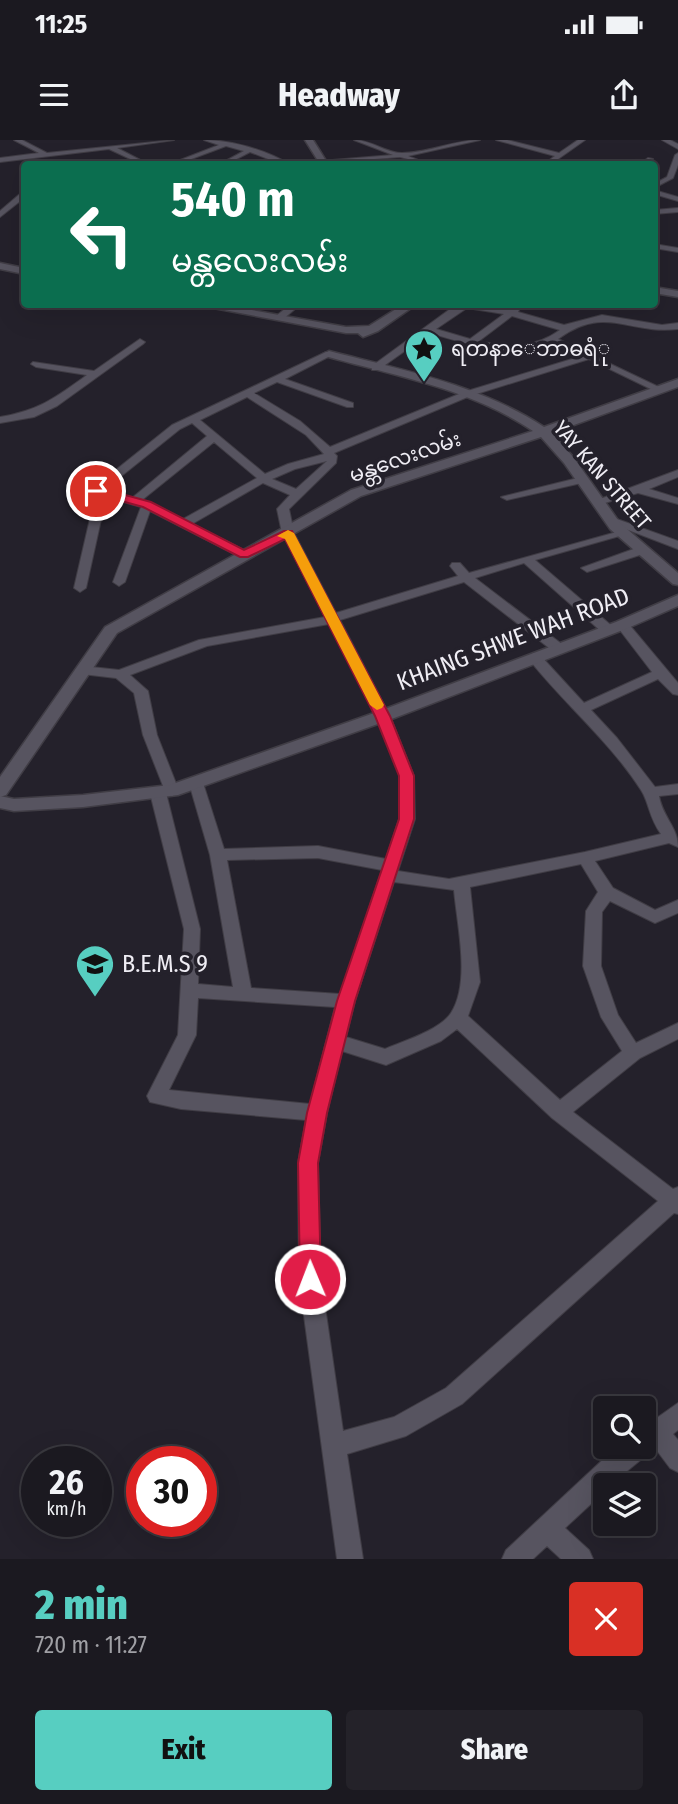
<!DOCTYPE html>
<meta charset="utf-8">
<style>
:root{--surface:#1b1920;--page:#242229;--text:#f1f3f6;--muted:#a0a0a5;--line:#39383e;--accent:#57cec1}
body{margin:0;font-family:"Fira Sans Condensed","Noto Sans Myanmar",sans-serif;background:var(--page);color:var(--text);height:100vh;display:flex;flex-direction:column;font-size:26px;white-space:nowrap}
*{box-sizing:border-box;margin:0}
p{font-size:23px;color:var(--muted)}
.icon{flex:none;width:38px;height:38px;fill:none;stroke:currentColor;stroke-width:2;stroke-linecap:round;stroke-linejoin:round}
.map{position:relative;height:1419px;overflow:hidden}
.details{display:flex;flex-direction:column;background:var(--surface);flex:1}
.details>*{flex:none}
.guide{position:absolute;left:21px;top:21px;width:637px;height:147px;border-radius:7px;box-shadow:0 7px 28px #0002,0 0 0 2px var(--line);background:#0b6e4f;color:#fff;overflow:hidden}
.controls{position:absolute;left:593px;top:1256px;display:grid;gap:14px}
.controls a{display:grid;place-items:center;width:63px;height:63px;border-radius:7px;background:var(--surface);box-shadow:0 7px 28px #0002,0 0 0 2px var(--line);font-size:35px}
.speed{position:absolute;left:21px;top:1306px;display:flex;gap:14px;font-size:35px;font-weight:700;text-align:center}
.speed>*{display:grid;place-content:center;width:91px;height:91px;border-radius:50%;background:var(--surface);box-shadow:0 7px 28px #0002,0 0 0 2px var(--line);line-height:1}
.speed small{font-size:18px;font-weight:400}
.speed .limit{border:10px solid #d22;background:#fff;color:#111}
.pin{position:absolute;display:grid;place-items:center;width:60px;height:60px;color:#fff;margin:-30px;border:4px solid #fff;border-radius:50%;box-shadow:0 2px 7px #0007}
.me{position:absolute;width:77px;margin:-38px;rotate:359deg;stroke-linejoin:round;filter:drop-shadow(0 0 5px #0008)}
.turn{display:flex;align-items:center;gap:24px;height:147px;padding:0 35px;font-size:32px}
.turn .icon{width:91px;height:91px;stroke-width:2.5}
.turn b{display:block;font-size:49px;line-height:60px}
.round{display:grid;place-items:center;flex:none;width:74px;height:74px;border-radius:7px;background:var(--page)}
.head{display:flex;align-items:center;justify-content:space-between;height:119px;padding:0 35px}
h1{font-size:42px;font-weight:800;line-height:52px;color:var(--accent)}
.primary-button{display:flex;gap:14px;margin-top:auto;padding:14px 35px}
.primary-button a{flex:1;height:80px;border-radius:7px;background:var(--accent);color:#111;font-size:28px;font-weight:800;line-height:80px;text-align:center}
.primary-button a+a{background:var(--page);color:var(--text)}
.status{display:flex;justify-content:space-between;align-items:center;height:49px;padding:0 35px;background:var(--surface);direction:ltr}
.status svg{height:19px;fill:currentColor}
header{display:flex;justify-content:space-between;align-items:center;height:91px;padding:0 35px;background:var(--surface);font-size:32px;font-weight:800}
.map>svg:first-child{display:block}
</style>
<div class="status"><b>11:25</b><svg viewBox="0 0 49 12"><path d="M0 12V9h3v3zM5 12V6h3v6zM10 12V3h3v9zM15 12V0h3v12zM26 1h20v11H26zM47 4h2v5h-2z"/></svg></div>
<header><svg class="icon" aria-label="menu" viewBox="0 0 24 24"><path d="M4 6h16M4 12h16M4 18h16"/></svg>Headway<svg class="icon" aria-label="share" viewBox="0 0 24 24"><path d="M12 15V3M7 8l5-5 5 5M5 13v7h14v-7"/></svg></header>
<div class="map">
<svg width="678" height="1419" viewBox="0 0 678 1419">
<rect width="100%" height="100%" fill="#24212b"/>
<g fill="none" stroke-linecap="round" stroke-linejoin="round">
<g stroke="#403d45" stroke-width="2">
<path id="minor" d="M14,0H22L47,13L174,0L117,8L148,24H141L109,9L0,22V18L39,13Z
M204,0C231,0 266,10 289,24H281L250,12L227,24H220L244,11L226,6L178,24H170L219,5Z
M354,0C371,0 386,13 402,13C428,13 454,0 480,0L408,16L428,24L400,17L323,23L320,21L393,15Z
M496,0H507L559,13L578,0H585L551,24H544L555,16Z
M662,0H670L678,4V9Z
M678,13V25L673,38L654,48V44L667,37L675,15Z
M648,18L653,19L647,24H640Z
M654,50L678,57V61L654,54Z
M21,53H24V58L0,77V71Z
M678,68V72L654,74V70Z
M654,104L678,108V112L654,108Z
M291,164H301L282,180H276V176Z
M457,164C471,164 506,172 515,167L519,170L518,172L564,185L602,175L662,185L678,183V189C628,195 606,164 558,199L665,250L657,252L589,219L470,256L334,313L337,316L336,323L289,369L294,393L336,473L458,436L450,426L452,423H460L469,433L624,390L630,393L535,420L613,487V493H603L524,423L475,438L563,505V511H553L464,442L340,480L390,576L414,636L415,679L398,731L449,739L585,712L661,694C649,678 649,662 641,650C609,600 563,563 527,517L534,513L539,514L584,563L652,532L616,485L622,481L627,482L678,543V555L673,554L658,539L591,570L617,598L655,647L678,644V654L659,656C663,678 678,687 678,707L669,703L595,721L613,748L655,770L678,760V773L655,783L610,761L602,772L601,826L618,875L636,903L678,883V899L640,918L573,972L673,1049L678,1047V1074L674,1073L462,1264L406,1296L347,1314L363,1419H337L299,1139L298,1023L306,980L181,969L150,962L147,956L178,895L184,789L150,653L158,648L166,653L200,789L198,844L233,847L210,715L189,643L191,639L196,638L203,643L224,709L318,706L386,719L399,679L400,636L376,576L329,484L207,506L130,535L148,551L157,595L179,651L172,656L165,651L143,595L134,553L116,538L82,534L75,530L82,526L119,530L199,500L325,477L282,393L277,369L290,355L263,343L192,384L248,412L250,415L244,419L150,371L125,442L119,446L113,442L141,367L106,357L86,448L80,452L74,448L95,357L90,351L92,349L172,285L326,212L334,214L285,239L353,263V267H347L277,242L254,253L300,281L330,307L464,252L582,216L552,203C511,219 471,205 430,193L378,230H372V226ZM467,168L504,174L470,199L436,189ZM512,176L560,190C535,208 509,208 479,201ZM247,257L306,295L324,314L288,324L265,334L200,280ZM192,283L207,296L132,358L104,350L180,289ZM214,302L257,338L183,379L142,360ZM327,321L296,349L272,339L295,329ZM318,718L382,730L340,854L251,848L227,720ZM581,724L598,752L586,771L583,826L601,877L622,911L560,960L468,876L480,842L470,747ZM394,742L454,750C457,785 471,842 451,873C440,890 404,901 385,909L346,897L355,861ZM198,858L335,867L310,964L169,950L196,895ZM457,889L552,978L658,1061L446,1248L394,1277L343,1291L321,1139L318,1023L327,973L342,911L386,925L441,901Z
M140,199L145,202L143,204L57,266L34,277L0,283V277C40,270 55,258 87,235L36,227L31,224L33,222L94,231Z
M678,330V337L649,349L678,358V364L638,353L598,365L592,362Z
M582,337L586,338V342L507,360L501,357Z
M614,378L678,401V409L610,383V379Z
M642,406L648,410L646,413L587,432L581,428Z
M678,1263V1290L673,1294L678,1300V1332L670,1328L655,1308L609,1346H606V1350L565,1388L589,1410L593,1419H561L547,1406L533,1419H502L506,1410L610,1313L617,1307H644V1287Z"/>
</g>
<g stroke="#403d45" stroke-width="3">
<path id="tertiary" d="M678,455V466L628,488L389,580L178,655L83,667L14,671L0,668V656L14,659L83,655L170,645L377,572L616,482Z"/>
</g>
<g stroke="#403d45" stroke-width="3">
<path id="secondary" d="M305,0H313L328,24H320Z
M0,123L24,128V134L0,129Z
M654,147L678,151V157L654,153Z
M192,164H218L346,187L369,186L404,164H417L378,191L363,197L358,193H346Z
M329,211C403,230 480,245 544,287L678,239V247L552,293L574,318L620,383L678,433V445L673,444L610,389L564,323L541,297L361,356L117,493L6,655L0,657V637L105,487L351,350L533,291C471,249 396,236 325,216L323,214Z"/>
</g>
<use href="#minor" fill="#575460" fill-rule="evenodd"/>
<use href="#tertiary" fill="#575460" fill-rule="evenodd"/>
<use href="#secondary" fill="#575460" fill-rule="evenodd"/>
</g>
<path fill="#e11d48" stroke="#92132f" stroke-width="2" d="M96,347L151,362L244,410L284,391H292L390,576L414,636V679L355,861L327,973L318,1023L321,1139L318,1146L310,1149L303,1146L300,1139L298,1023L307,973L337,861L399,679V636L375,576L285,399L248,417H240L143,367L92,353V348Z"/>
<path fill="#f59e0b" d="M288,390L294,393L384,565L382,568L377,570L370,565L285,399L277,396Z"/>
<defs>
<g id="sight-pin" transform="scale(2.0125)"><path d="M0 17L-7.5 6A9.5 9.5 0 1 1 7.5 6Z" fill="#57cec1" stroke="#24212b"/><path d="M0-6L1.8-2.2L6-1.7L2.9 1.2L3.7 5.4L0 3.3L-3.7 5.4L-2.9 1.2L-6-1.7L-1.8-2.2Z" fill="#111"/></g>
<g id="school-pin" transform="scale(2.0125)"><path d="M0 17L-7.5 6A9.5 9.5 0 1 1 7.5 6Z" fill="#57cec1" stroke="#24212b"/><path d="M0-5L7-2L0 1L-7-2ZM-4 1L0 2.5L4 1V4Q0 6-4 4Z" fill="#111"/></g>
</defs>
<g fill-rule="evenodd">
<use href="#sight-pin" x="424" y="209"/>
<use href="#school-pin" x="95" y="824"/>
</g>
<g text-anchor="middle" stroke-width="7" stroke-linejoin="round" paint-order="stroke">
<g font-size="21" fill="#efedf4" stroke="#24212b" text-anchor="start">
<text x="451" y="216">ရတနာေဘာဓရံု</text>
</g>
<g font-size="21" fill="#efedf4" stroke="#24212b">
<text transform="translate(405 317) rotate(-19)" y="7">မန္တလေးလမ်း</text>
<text transform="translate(602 335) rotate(49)" y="7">YAY KAN STREET</text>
</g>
<g font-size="24" fill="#efedf4" stroke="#24212b">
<text transform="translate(513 499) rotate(-21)" y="8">KHAING SHWE WAH ROAD</text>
</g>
<g font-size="24" fill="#efedf4" stroke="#24212b" text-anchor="start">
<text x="122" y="832">B.E.M.S 9</text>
</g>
</g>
</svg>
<div class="controls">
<a><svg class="icon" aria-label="search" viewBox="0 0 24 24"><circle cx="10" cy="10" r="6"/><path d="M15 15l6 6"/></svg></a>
<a><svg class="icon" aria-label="layers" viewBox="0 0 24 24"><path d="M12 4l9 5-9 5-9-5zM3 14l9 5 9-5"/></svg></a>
</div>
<div class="speed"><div>26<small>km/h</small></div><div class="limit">30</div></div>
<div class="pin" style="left:96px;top:351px;background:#d93025"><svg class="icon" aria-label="arrive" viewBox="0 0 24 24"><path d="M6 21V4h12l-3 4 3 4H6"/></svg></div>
<svg class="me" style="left:310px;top:1139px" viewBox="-20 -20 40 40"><circle r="17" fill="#e11d48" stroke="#fff" stroke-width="3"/><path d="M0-11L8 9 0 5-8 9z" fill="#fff"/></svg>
<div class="guide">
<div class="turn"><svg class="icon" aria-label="left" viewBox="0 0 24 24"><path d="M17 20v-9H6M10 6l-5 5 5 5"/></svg><div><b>540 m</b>မန္တလေးလမ်း</div></div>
</div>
</div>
<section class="details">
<div class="head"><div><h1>2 min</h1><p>720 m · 11:27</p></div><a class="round" style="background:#d93025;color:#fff"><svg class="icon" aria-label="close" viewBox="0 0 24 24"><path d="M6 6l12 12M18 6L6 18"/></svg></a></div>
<div class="primary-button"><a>Exit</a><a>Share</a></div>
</section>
